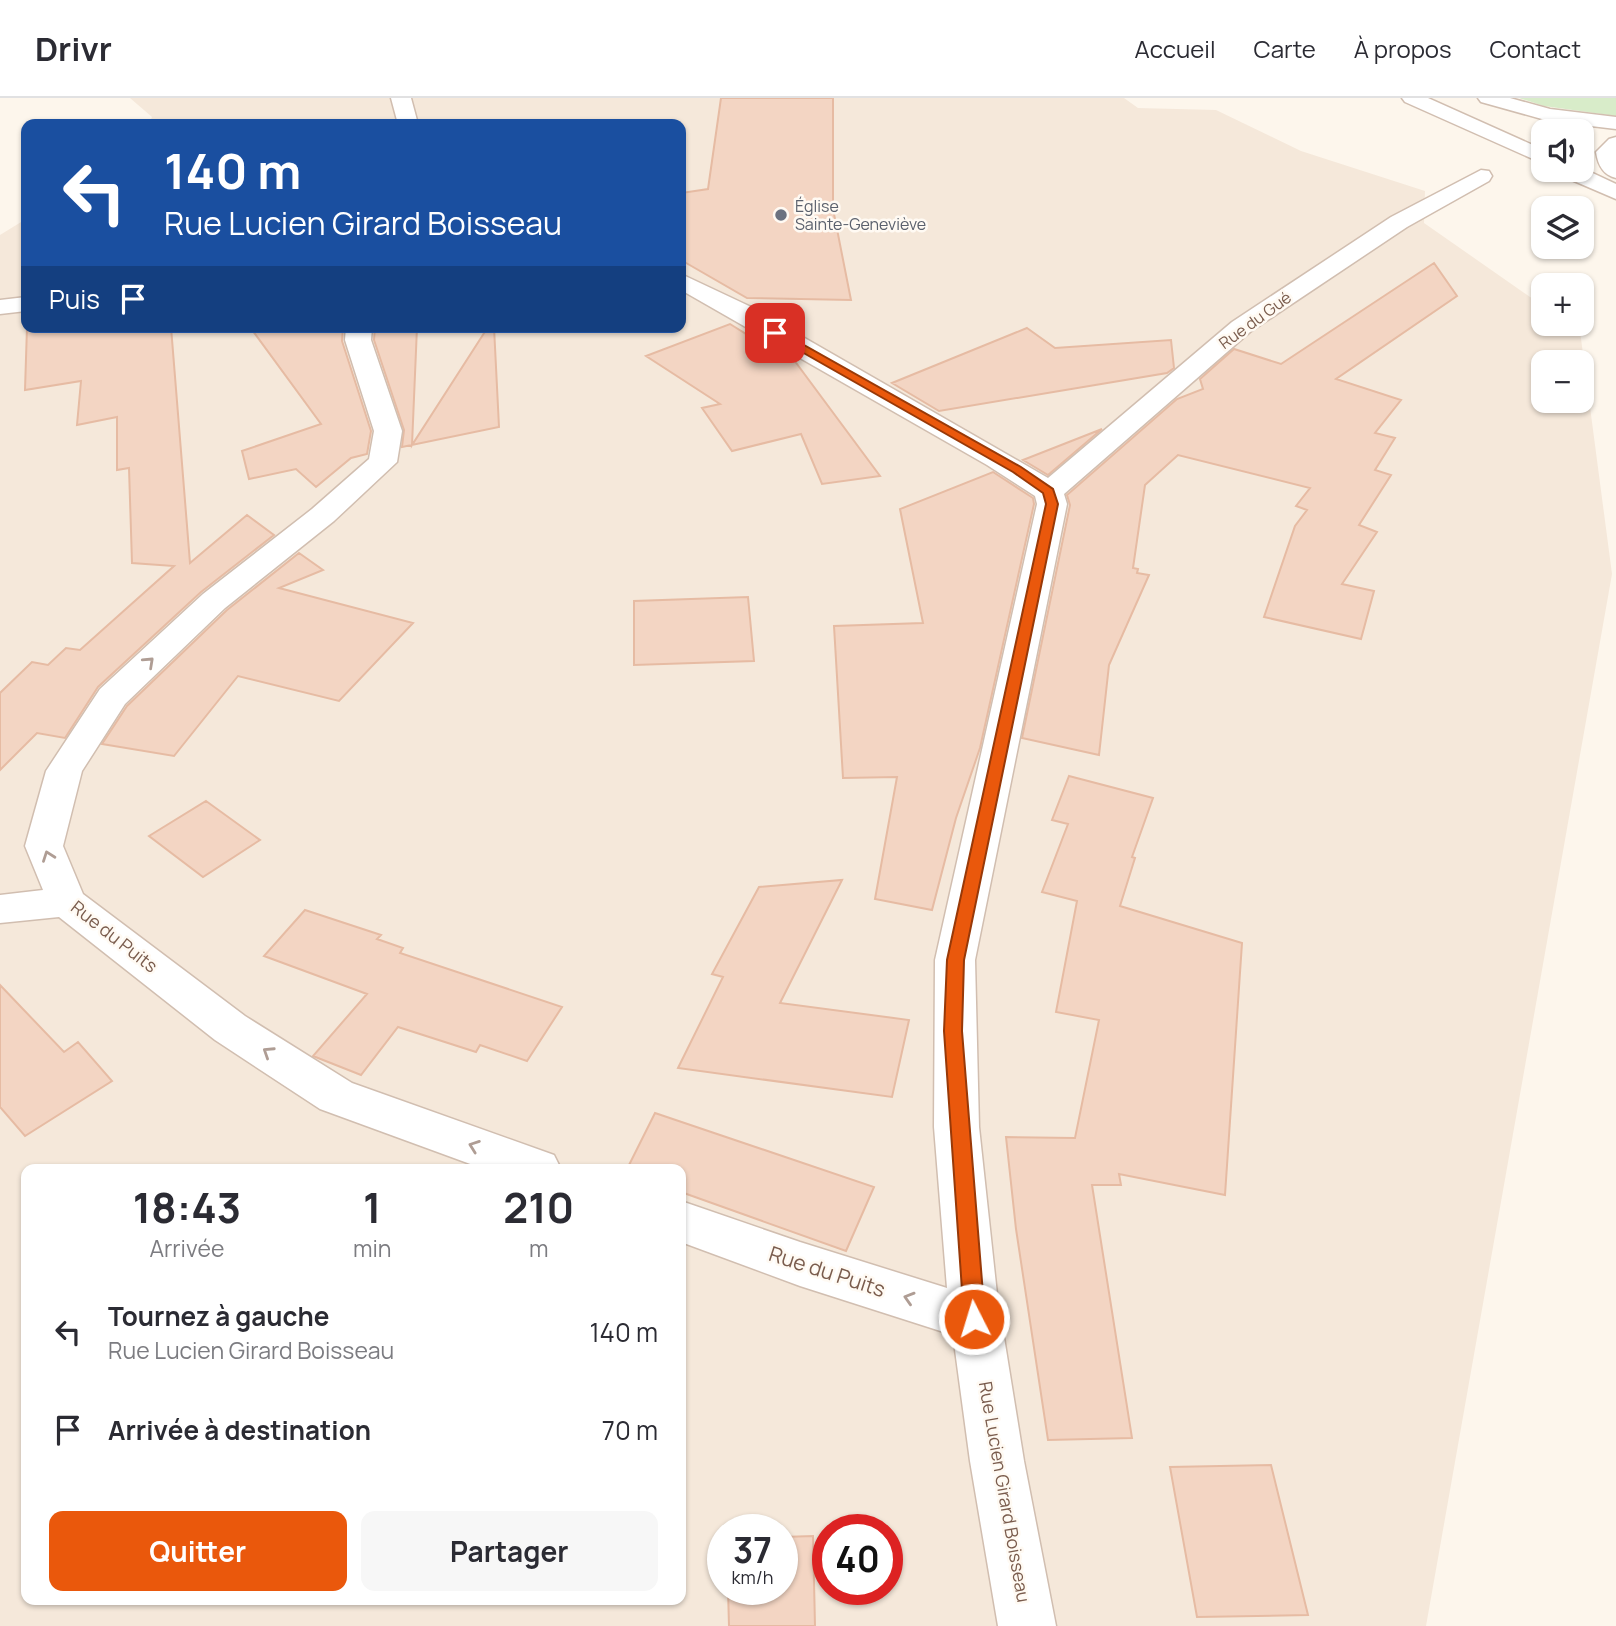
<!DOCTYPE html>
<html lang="fr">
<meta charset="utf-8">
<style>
:root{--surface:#fff;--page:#f7f7f7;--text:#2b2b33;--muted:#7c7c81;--line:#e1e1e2;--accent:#ea580c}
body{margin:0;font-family:Manrope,sans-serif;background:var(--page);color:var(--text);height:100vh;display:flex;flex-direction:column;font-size:26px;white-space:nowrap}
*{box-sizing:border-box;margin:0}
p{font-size:23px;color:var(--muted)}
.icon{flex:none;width:38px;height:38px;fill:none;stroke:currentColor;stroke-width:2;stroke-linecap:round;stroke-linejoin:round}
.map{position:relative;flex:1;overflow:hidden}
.sheet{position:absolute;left:21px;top:1066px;width:665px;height:441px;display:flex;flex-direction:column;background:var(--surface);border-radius:14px;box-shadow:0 2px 5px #0004}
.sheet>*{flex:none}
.banner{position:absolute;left:21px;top:21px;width:665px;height:214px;border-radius:14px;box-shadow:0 2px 5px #0004;background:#1a4fa0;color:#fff;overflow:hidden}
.tools{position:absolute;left:1531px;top:21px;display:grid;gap:14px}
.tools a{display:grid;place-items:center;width:63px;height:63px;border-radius:14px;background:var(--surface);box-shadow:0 2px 5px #0004;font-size:35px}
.speed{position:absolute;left:707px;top:1416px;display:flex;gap:14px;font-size:35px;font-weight:700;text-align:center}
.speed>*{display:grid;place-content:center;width:91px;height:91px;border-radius:50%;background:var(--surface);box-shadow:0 2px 5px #0004;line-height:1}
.speed small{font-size:18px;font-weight:400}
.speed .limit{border:10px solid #d22;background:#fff;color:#111}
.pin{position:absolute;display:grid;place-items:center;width:60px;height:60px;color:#fff;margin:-30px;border-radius:14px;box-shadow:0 4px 10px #0006}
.me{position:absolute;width:77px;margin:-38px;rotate:355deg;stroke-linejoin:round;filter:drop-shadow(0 0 5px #0008)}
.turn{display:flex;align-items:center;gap:24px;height:147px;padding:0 28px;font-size:32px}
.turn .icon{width:91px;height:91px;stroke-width:2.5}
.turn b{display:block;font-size:49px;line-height:60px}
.then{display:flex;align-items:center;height:66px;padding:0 28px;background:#0003;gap:14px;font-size:26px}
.eta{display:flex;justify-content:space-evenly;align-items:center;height:119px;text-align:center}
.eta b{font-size:42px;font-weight:700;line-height:49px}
.button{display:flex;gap:14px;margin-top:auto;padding:14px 28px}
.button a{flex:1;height:80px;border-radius:14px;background:var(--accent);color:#fff;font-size:28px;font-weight:700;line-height:80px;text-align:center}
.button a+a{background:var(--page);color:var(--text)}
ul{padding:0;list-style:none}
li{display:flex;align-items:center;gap:21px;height:98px;padding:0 28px}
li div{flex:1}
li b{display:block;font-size:26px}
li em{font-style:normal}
header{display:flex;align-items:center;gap:42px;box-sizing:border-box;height:98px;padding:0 35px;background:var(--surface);border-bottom:2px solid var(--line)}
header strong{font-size:33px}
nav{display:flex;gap:38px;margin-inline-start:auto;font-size:24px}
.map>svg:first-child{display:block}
</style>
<header>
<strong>Drivr</strong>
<nav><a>Accueil</a><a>Carte</a><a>À propos</a><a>Contact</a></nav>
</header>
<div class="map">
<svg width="1616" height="1528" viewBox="0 0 1616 1528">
<rect width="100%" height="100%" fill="#fdf6ec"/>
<path fill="#f5e8da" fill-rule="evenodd" d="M130,0H1124L1138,10L1216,12L1301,53L1425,93L1424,125L1543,208L1544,226H1569L1580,233L1612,476L1426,1528H0V137L26,121V229H681V26H149L152,19ZM1544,264H1582V303H1544ZM26,1071H681V1502H26ZM723,1432H782V1491H723ZM828,1432H887V1491H828Z"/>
<path fill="#d8ecc9" d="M1519,0H1616V18L1544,8Z"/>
<path fill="#f3d5c3" stroke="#e6bba3" stroke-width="2" d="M721,0H833V111L851,202L747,200L681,162V95L708,91Z
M1434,165L1457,198L1336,281L1401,302L1375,335L1395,340L1375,372L1391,377L1359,427L1377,434L1342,486L1374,493L1361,541L1264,519L1295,428L1307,412L1296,408L1310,390L1178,357L1145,387L1133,470L1138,471L1137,475L1149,477L1109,567L1099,657L1022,640L1070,407L1067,397L1177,301L1203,291L1200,281L1234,251L1281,266Z
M730,226L770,251L775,249L791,258L880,378L822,386L801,336L732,353L702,310L720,306L646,258Z
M27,229H171L190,465L247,417L274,437L201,494L98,589L65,640L37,635L0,672V595L32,564L48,567L66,550L80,552L174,468L132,465L129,370L117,372V319L77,327L81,283L25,292Z
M250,229H343L342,243L371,333L367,356L351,360L316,389L296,371L249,381L242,353L321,326Z
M375,229H417L412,347L488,229H494L499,329L402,349L404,332L374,242Z
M1027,230L1055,250L1171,242L1174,270L1167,275L939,313L892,285Z
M1102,331L1048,377L1023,362Z
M993,374L1033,400L1034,406L980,650L956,720L932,812L875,801L897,679L843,680L834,528L923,525L900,411Z
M299,455L323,472L279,490L413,525L339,603L238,578L174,658L102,646L127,608L227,512Z
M748,499L754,563L634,567V503Z
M1069,678L1153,700L1132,759L1135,760L1120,808L1242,845L1225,1097L1119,1076L1121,1087H1092L1132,1340L1048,1342L1016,1131L1006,1039L1075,1040L1099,922L1056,914L1077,803L1042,794L1068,726L1052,722Z
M206,703L260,742L203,779L149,738Z
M842,782L780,905L909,922L892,999L678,970L723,879L712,876L759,789Z
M305,812L381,837L377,841L403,850L400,855L562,909L527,963L480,947L476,954L398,929L361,977L313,958L367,896L264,858Z
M0,887L64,954L78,944L112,983L25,1038L0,1009Z
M655,1015L874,1089L846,1153L681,1094V1071H627Z
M1271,1367L1308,1517L1197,1519L1170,1369Z
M813,1438L815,1528H729L728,1491H782V1439Z"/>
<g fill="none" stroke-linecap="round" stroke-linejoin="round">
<g stroke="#d1beb0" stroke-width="3">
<path id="minor" d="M391,0H411L418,26H398Z
M1402,0H1428L1544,52V66L1405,4Z
M1478,0H1510L1550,11L1616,19V31L1549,23L1481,4Z
M1616,39V80C1603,77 1598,67 1596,54L1609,41Z
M1582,70L1616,86V101L1560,77L1557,72Z
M1481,72L1489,73L1492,78L1489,83L1407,129L1250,234L1064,396L1067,406L975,862L979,1029L997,1196L1024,1363L1056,1528H998L970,1363L953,1237L800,1188L681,1144V1103L800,1144L947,1190L934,1029L935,862L1037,406L1035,398L987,367L681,192V176L749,208L1048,380L1232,224L1391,119Z
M26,199V213L0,216V202Z
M346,229H372L371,242L402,333L397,364L334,423L225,510L125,606L82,673L63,748L83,796L245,918L352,985L554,1057L561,1071H484L320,1011L215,942L59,819L0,825V797L43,792L25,748L46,673L100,591L203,496L312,411L369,361L374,333L345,242Z"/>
</g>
<use href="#minor" fill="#fff" fill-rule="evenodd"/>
</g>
<defs><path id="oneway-chevron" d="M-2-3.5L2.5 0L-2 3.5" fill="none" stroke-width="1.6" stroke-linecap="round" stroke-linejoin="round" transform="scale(1.75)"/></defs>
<g stroke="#af9d94">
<use href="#oneway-chevron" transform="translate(149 564) rotate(-43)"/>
<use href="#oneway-chevron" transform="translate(48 758) rotate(-110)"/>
<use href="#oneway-chevron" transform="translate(268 954) rotate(-147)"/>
<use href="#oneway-chevron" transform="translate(474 1048) rotate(-160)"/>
<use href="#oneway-chevron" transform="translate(909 1200) rotate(-163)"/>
</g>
<path fill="#ea580c" stroke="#983908" stroke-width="2" d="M772,233H779L1021,369L1053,391L1058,406L964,862L962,933L985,1221L982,1227L974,1230L967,1227L964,1221L944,933L947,862L1046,406L1043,395L1013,374L772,237Z"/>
<circle fill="#6b7280" stroke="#fffaf3" stroke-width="2.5" cx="781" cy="117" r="7"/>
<g text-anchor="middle" stroke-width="5" stroke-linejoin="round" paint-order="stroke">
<g font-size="16" fill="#5b616d" stroke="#fffaf3" text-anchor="start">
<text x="795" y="114">Église<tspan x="795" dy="18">Sainte-Geneviève</tspan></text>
</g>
<g font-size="16" fill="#7a5c4d" stroke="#fffaf3">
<text transform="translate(1255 222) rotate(-36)" y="6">Rue du Gué</text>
</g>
<g font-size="18" fill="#7a5c4d" stroke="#fffaf3">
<text transform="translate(114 839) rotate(38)" y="6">Rue du Puits</text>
<text transform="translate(1004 1394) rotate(80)" y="6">Rue Lucien Girard Boisseau</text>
</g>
<g font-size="21" fill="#7a5c4d" stroke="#fffaf3">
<text transform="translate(827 1174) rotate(18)" y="7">Rue du Puits</text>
</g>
</g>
</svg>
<div class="tools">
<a><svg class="icon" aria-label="sound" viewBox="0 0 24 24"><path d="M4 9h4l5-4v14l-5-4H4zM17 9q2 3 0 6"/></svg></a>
<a><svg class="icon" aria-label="layers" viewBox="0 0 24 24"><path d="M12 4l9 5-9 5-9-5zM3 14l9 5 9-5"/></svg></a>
<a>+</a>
<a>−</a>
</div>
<div class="speed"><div>37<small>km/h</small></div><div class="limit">40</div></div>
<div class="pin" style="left:775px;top:235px;background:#d93025"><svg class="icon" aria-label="arrive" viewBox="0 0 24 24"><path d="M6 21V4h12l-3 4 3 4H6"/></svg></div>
<svg class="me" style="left:974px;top:1221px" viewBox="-20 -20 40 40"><circle r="17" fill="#ea580c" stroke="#fff" stroke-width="3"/><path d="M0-11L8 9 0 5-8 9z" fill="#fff"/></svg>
<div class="banner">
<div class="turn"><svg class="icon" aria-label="left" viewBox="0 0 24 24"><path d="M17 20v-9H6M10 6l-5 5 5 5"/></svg><div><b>140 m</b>Rue Lucien Girard Boisseau</div></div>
<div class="then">Puis<svg class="icon" aria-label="arrive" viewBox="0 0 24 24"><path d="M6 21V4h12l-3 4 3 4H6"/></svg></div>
</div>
<section class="sheet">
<div class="eta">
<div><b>18:43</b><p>Arrivée</p></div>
<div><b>1</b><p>min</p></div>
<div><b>210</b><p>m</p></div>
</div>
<ul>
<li><svg class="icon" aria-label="left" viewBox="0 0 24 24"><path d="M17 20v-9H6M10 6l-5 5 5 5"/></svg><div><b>Tournez à gauche</b><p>Rue Lucien Girard Boisseau</p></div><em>140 m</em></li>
<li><svg class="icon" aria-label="arrive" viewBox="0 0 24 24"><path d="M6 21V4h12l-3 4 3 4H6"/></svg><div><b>Arrivée à destination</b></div><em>70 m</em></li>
</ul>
<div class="button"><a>Quitter</a><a>Partager</a></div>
</section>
</div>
